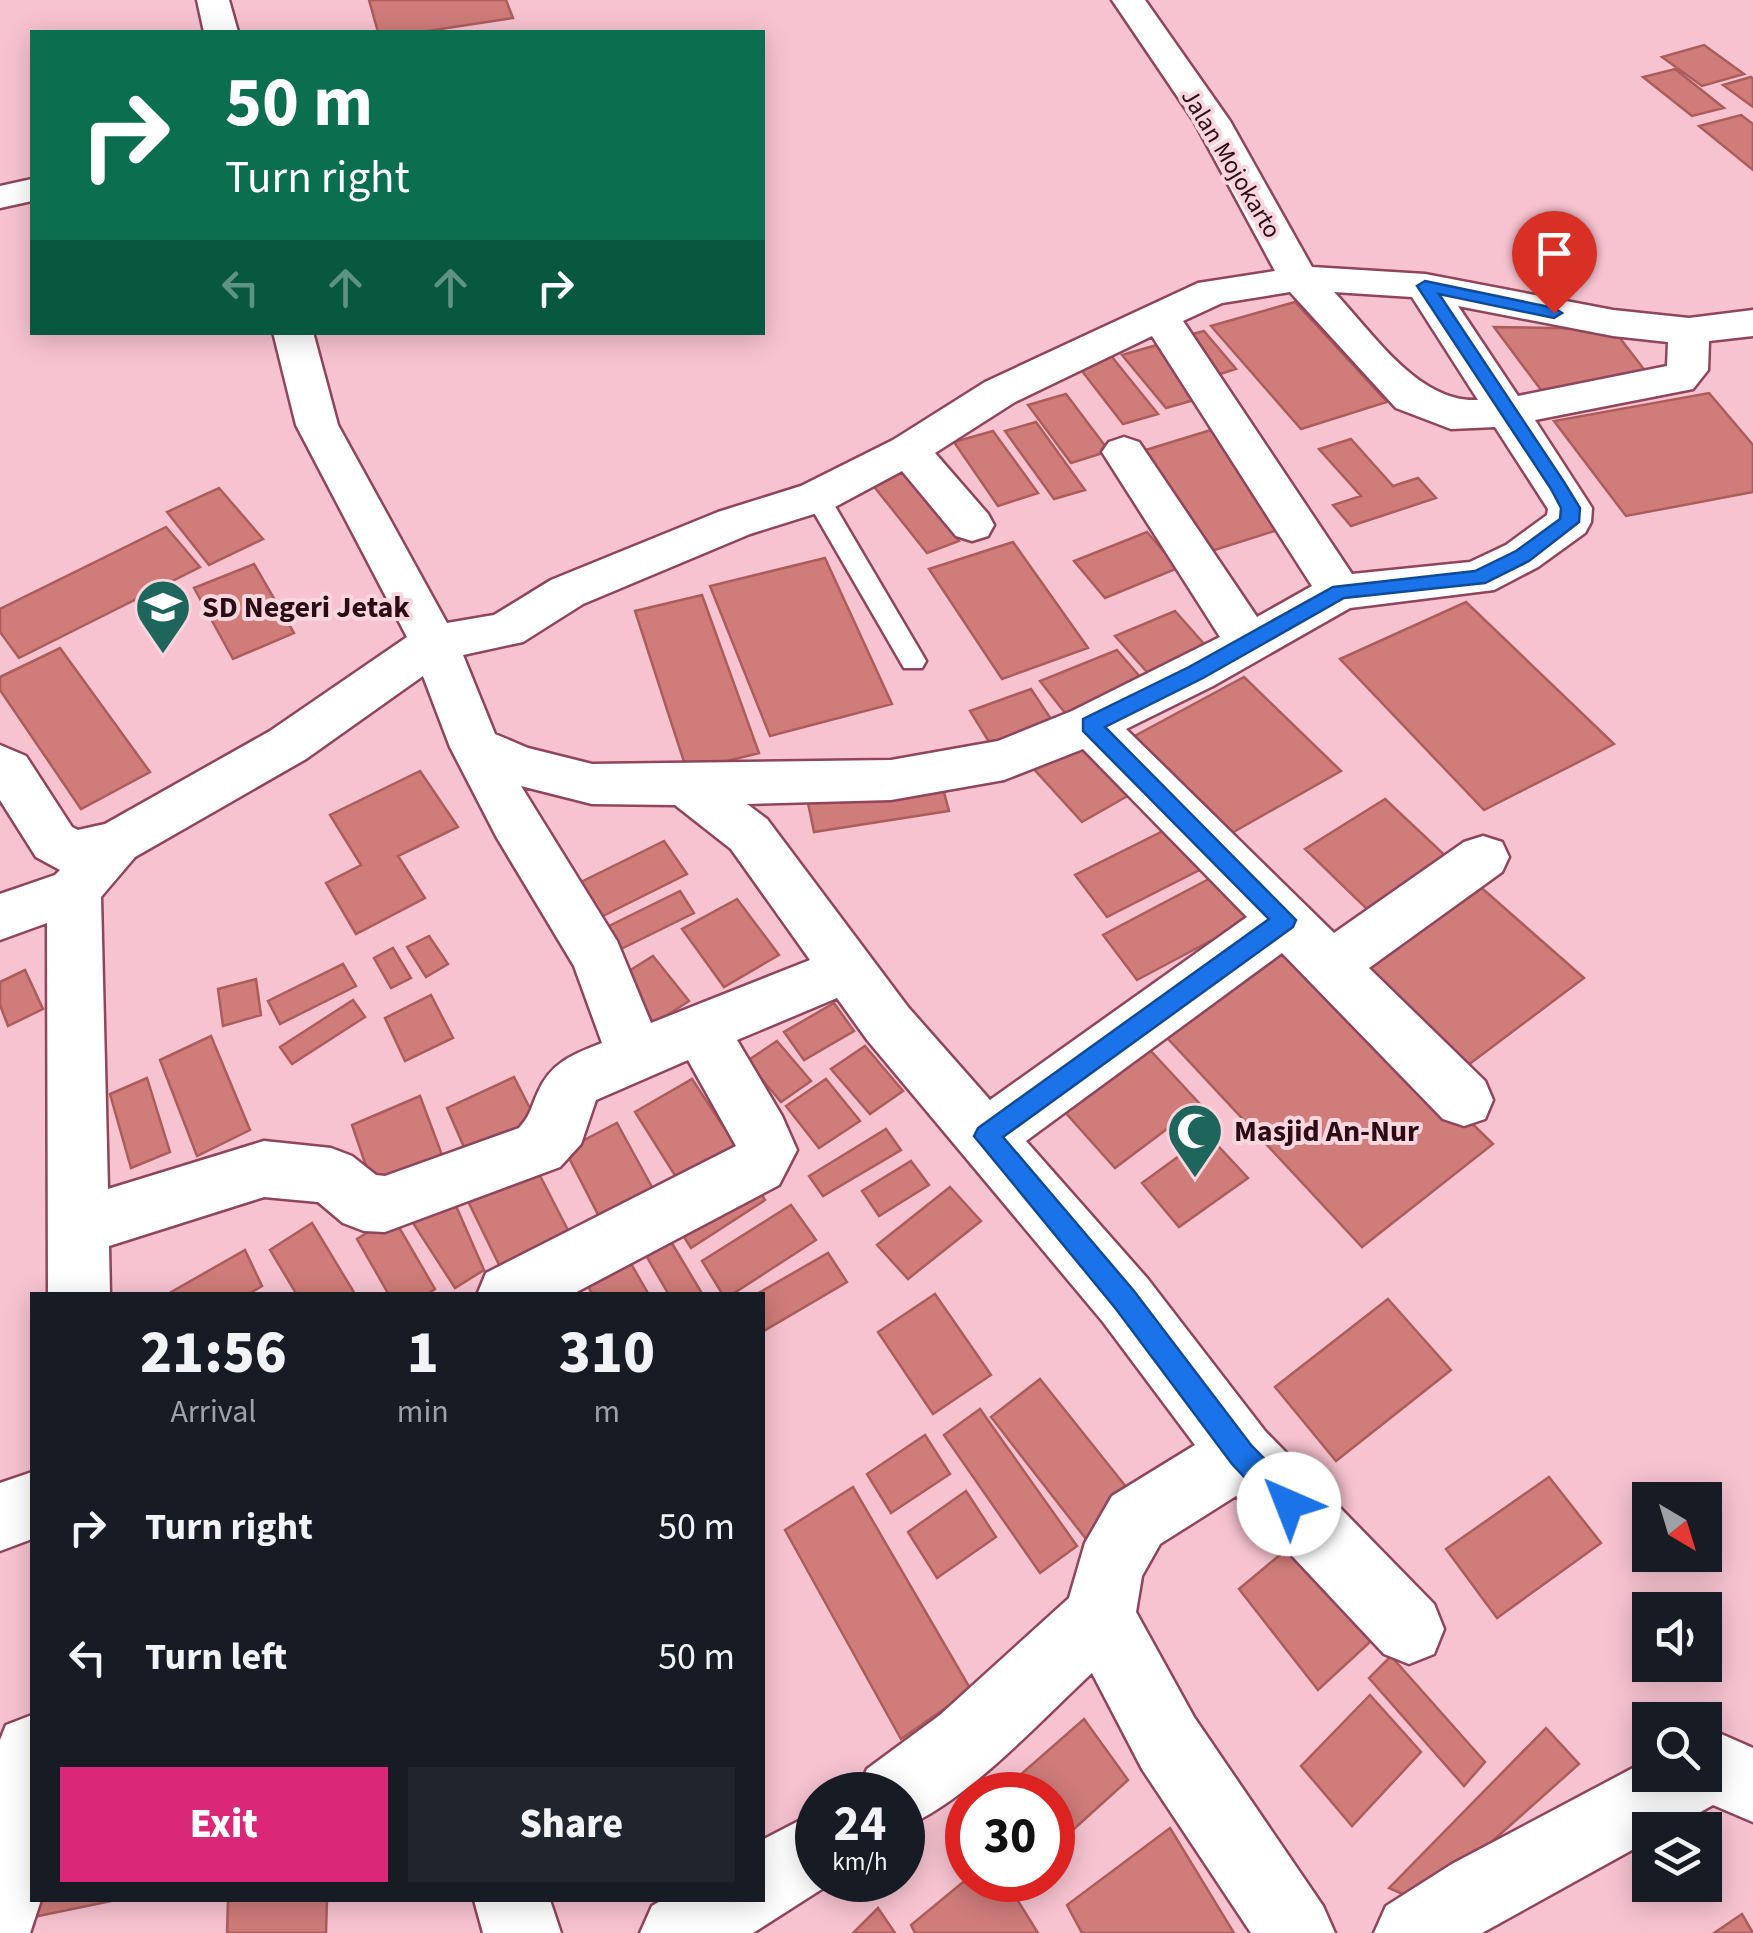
<!DOCTYPE html>
<style>
:root{--surface:#171b24;--page:#20242c;--text:#f1f3f6;--muted:#9ea1a6;--accent:#db2777}
body{margin:0;font-family:"Source Sans 3",sans-serif;background:var(--page);color:var(--text);height:100vh;display:flex;flex-direction:column;font-size:38px;white-space:nowrap}
*{box-sizing:border-box;margin:0}
p{font-size:32px;color:var(--muted)}
.icon{flex:none;width:55px;height:55px;fill:none;stroke:currentColor;stroke-width:2;stroke-linecap:round;stroke-linejoin:round}
.map{position:relative;flex:1;overflow:hidden}
.drawer{position:absolute;left:30px;top:1292px;width:735px;height:610px;display:flex;flex-direction:column;background:var(--surface);border-radius:0px;box-shadow:0 5px 25px #0003}
.drawer>*{flex:none}
.hud{position:absolute;left:30px;top:30px;width:735px;height:305px;border-radius:0px;box-shadow:0 5px 25px #0003;background:#0b6e4f;color:#fff;overflow:hidden}
.needle{width:65px;rotate:142deg}
.fabs{position:absolute;left:1632px;top:1482px;display:grid;gap:20px}
.fabs a{display:grid;place-items:center;width:90px;height:90px;border-radius:0px;background:var(--surface);box-shadow:0 5px 25px #0003;font-size:50px}
.speed{position:absolute;left:795px;top:1772px;display:flex;gap:20px;font-size:50px;font-weight:700;text-align:center}
.speed>*{display:grid;place-content:center;width:130px;height:130px;border-radius:50%;background:var(--surface);box-shadow:0 5px 25px #0003;line-height:1}
.speed small{font-size:25px;font-weight:400}
.speed .limit{border:15px solid #d22;background:#fff;color:#111}
.pin{position:absolute;display:grid;place-items:center;width:85px;height:85px;color:#fff;margin:-102px -42px;border-radius:50% 50% 50% 0;rotate:-45deg;box-shadow:0 0 10px #0007}
.pin .icon{rotate:45deg}
.me{position:absolute;width:110px;margin:-55px;rotate:316deg;stroke-linejoin:round;filter:drop-shadow(0 0 8px #0008)}
.turn{display:flex;align-items:center;gap:35px;height:210px;padding:0 30px;font-size:45px}
.turn .icon{width:130px;height:130px;stroke-width:2.5}
.turn b{display:block;font-size:70px;line-height:85px}
.lanes{display:flex;align-items:center;height:95px;padding:0 30px;background:#0003;justify-content:center;gap:50px;direction:ltr}
.lanes .off{opacity:.35}
.eta{display:flex;justify-content:space-evenly;align-items:center;height:170px;text-align:center}
.eta b{font-size:60px;font-weight:800;line-height:70px}
.button{display:flex;gap:20px;margin-top:auto;padding:20px 30px}
.button a{flex:1;height:115px;border-radius:0px;background:var(--accent);color:#fff;font-size:40px;font-weight:800;line-height:115px;text-align:center}
.button a+a{background:var(--page);color:var(--text)}
ul{padding:0;list-style:none}
li{display:flex;align-items:center;gap:30px;height:130px;padding:0 30px}
li div{flex:1}
li b{display:block;font-size:38px}
li em{font-style:normal}
.map>svg:first-child{display:block}
</style>
<div class="map">
<svg width="1753" height="1933" viewBox="0 0 1753 1933">
<rect width="100%" height="100%" fill="#f7c3d0"/>
<path fill="#cf7c7a" stroke="#ac5d5b" stroke-width="2.5" d="M369,0H506L513,18L421,32H378Z
M1704,45L1744,74L1702,86L1662,57Z
M1675,69L1724,108L1692,116L1643,77Z
M1751,77L1753,79V107L1723,85Z
M1741,115L1753,124V170L1699,126Z
M1295,302L1387,402L1301,429L1211,326Z
M1494,327L1613,329L1653,381L1547,398Z
M1204,331L1236,369L1211,377L1178,338Z
M1157,345L1201,398L1166,408L1122,355Z
M1108,352L1158,414L1123,424L1075,362Z
M1709,393L1753,445V492L1626,516L1554,421Z
M1066,394L1109,451L1071,463L1028,405Z
M1036,422L1085,490L1054,499L1005,431Z
M1211,430L1290,526L1202,554L1126,456Z
M993,431L1038,493L998,506L954,442Z
M1351,439L1393,486L1418,478L1436,498L1351,526L1333,505L1361,496L1319,449Z
M899,468L959,541L927,553L868,479Z
M219,488L263,539L209,565L167,512Z
M166,527L200,567L19,658L0,632V609Z
M1147,532L1178,568L1105,598L1074,561Z
M1013,542L1088,648L1002,679L929,569Z
M825,558L892,704L770,736L710,586Z
M254,564L294,633L233,659L194,588Z
M702,595L759,753L687,771L635,611Z
M1466,602L1614,744L1484,810L1340,659Z
M1175,611L1206,646L1147,672L1115,636Z
M60,648L150,772L81,809L0,690V677Z
M1117,650L1147,685L1069,718L1040,681Z
M1244,677L1341,771L1223,838L1129,739Z
M1031,689L1057,728L994,750L970,711Z
M1093,734L1145,786L1082,822L1032,767Z
M420,771L458,827L398,856L425,898L356,934L326,883L361,865L330,815Z
M940,777L949,811L814,832L807,798Z
M1385,799L1451,861L1371,913L1305,849Z
M1183,821L1217,861L1107,917L1075,875Z
M664,841L687,874L595,920L573,886Z
M1224,871L1261,914L1137,980L1103,935Z
M1476,883L1584,978L1464,1068L1358,966Z
M680,891L694,913L617,951L603,929Z
M737,899L779,955L724,987L682,929Z
M429,936L448,964L426,977L407,947Z
M1285,940L1493,1144L1362,1247L1157,1027Z
M393,948L411,978L391,988L374,958Z
M653,956L689,1001L649,1027L613,981Z
M343,964L356,986L280,1024L268,1001Z
M25,970L43,1009L8,1026L0,1005V982Z
M256,979L261,1015L223,1026L218,989Z
M431,995L453,1038L405,1061L385,1018Z
M353,1000L365,1017L292,1064L280,1047Z
M834,1003L854,1031L804,1060L784,1032Z
M211,1036L250,1130L197,1156L160,1060Z
M777,1041L811,1081L781,1102L747,1061Z
M865,1046L903,1091L870,1114L831,1069Z
M1150,1050L1200,1104L1115,1168L1064,1111Z
M514,1077L540,1128L470,1161L447,1108Z
M147,1078L170,1152L131,1168L110,1094Z
M692,1079L746,1161L688,1196L635,1112Z
M826,1079L860,1121L819,1148L786,1106Z
M420,1096L445,1163L375,1192L352,1125Z
M617,1123L665,1211L611,1240L565,1150Z
M886,1129L901,1150L823,1196L809,1176Z
M1208,1135L1248,1178L1179,1227L1142,1183Z
M532,1160L573,1240L505,1277L465,1195Z
M911,1161L929,1185L879,1216L862,1191Z
M749,1176L765,1200L691,1248L675,1223Z
M950,1187L981,1221L908,1279L877,1245Z
M453,1199L484,1270L455,1288L413,1223Z
M791,1205L816,1240L731,1295H723L702,1261Z
M393,1217L435,1289L426,1295H389L357,1239Z
M312,1223L355,1294L354,1295H297L270,1250Z
M661,1225L703,1295H669L637,1240Z
M622,1248L649,1295H593L580,1273Z
M245,1250L262,1286L247,1295H166Z
M828,1253L847,1282L762,1332V1295H755Z
M935,1294L991,1375L933,1414L878,1332Z
M1388,1299L1451,1370L1336,1461L1275,1387Z
M1040,1379L1135,1498L1086,1539L991,1417Z
M980,1409L1077,1546L1040,1573L944,1435Z
M925,1435L950,1474L891,1513L867,1474Z
M1549,1477L1601,1543L1497,1618L1446,1549Z
M853,1487L971,1690L901,1739L785,1530Z
M966,1491L996,1537L937,1578L908,1532Z
M1293,1544L1371,1641L1318,1690L1239,1589Z
M1391,1656L1485,1762L1464,1786L1369,1678Z
M1370,1695L1421,1752L1352,1826L1301,1766Z
M1084,1719L1128,1780L1052,1849V1795H1005L1002,1791Z
M1546,1728L1579,1764L1423,1903L1389,1888Z
M1170,1828L1234,1933H1082L1067,1905Z
M968,1878L1005,1880L1038,1933H915L911,1925Z
M32,1881V1900H116L29,1918Z
M228,1900H327L326,1933H227Z
M878,1908L895,1933H853Z
M1742,1914L1753,1933H1714Z"/>
<g fill="none" stroke-linecap="round" stroke-linejoin="round">
<g stroke="#8f455c" stroke-width="5">
<path id="service" d="M817,489L826,491L922,654L926,661L922,668H904L805,497Z"/>
</g>
<g stroke="#8f455c" stroke-width="5">
<path id="minor" d="M197,0H229L238,32H204Z
M1112,0H1145L1230,121L1312,267L1425,274L1613,310L1689,318L1753,310V336L1709,341L1708,370L1693,389L1535,420L1592,508L1591,522L1585,533L1538,567L1494,590L1350,608L1213,686L1126,729L1334,933L1464,842L1483,836L1502,842L1509,857L1502,872L1369,968L1485,1081L1493,1100L1485,1119L1464,1126L1443,1119L1282,953L1026,1141L1147,1278L1265,1431L1434,1604L1444,1629L1434,1654L1409,1664L1384,1654L1236,1496L1160,1544L1142,1576L1136,1612L1194,1717L1323,1906L1335,1933H1251L1142,1769L1092,1673C1039,1722 968,1801 902,1828V1795H856L867,1769L940,1715L1069,1598L1085,1543L1112,1496L1195,1445L1103,1322L868,1041L837,998L737,1040L782,1116L797,1150L779,1185L571,1295H477L486,1273L736,1146L688,1060L596,1100L581,1144L560,1167L385,1232L364,1231L343,1223L318,1202L264,1197L109,1246L110,1295H48L47,923L0,940V894L55,875L60,870L36,857L0,800V745L26,756L72,827L78,830L105,824L270,731L407,637L296,425L273,332H313L338,425L447,623L494,615L551,580L718,512L801,486L893,440L985,382L1198,283L1275,271L1194,121ZM1290,292L1396,408L1451,429L1495,427L1548,509L1547,515L1506,545L1470,562L1352,574L1183,321L1222,303ZM1334,292L1412,297L1478,400C1418,403 1373,333 1334,292ZM1458,306L1613,336L1668,342L1667,366L1518,396ZM1152,336L1312,586L1257,617L1139,442L1124,437L1109,442L1102,452L1220,637L1072,711L998,741L891,760L592,764L528,748L495,734L463,655L523,642L583,604L750,534L833,508L902,471L956,536L972,541L988,536L994,525L988,514L935,453L1015,402ZM423,676L450,747L497,838L574,966L602,1043C574,1054 551,1062 538,1092C531,1107 531,1115 519,1128L385,1176L376,1175L352,1156L331,1148L264,1141L108,1189L101,897L135,857L306,759ZM1083,749L1247,917L990,1100L908,1007L767,819L747,804L891,800L1004,780ZM521,786L592,804L675,805L731,849L810,960L651,1023L617,941Z
M32,179V201L0,208V186Z
M32,1472V1539L0,1551V1483Z
M32,1715V1900H41L30,1933H0V1740L6,1725Z
M1712,1730L1753,1748V1822L1713,1805L1668,1830H1650V1840L1482,1933H1374L1386,1906L1452,1864L1650,1759V1775H1705V1733Z
M818,1811V1880H836L753,1933H640L652,1906L662,1900H762V1840Z
M474,1900H550L561,1933H483Z"/>
</g>
<use href="#service" fill="#fff" fill-rule="evenodd"/>
<use href="#minor" fill="#fff" fill-rule="evenodd"/>
</g>
<path fill="#1a73e8" stroke="#114b97" stroke-width="2.5" d="M1425,281L1554,308L1562,313L1554,318L1439,294L1564,482L1580,508L1579,522L1529,561L1485,583L1344,598L1203,678L1105,727L1296,920L1293,927L1003,1137L1134,1291L1251,1445L1299,1494L1303,1504L1299,1514L1289,1518L1279,1514L1232,1464L1116,1309L974,1136L978,1128L1269,919L1083,731V719L1189,667L1333,587L1475,571L1516,551L1560,519L1561,508L1551,489L1417,286Z"/>
<defs>
<g id="school-pin" transform="scale(2.875)"><path d="M0 17L-7.5 6A9.5 9.5 0 1 1 7.5 6Z" fill="#1e665c" stroke="#f9d5de"/><path d="M0-5L7-2L0 1L-7-2ZM-4 1L0 2.5L4 1V4Q0 6-4 4Z" fill="#fff"/></g>
<g id="mosque-pin" transform="scale(2.875)"><path d="M0 17L-7.5 6A9.5 9.5 0 1 1 7.5 6Z" fill="#1e665c" stroke="#f9d5de"/><path d="M3.5-4.9A6 6 0 1 0 3.5 4.9A5 5 0 1 1 3.5-4.9Z" fill="#fff"/></g>
</defs>
<g fill-rule="evenodd">
<use href="#school-pin" x="163" y="607"/>
<use href="#mosque-pin" x="1195" y="1131"/>
</g>
<g text-anchor="middle" stroke-width="8" stroke-linejoin="round" paint-order="stroke">
<g font-size="25" fill="#2b0c16" stroke="#f9d5de">
<text transform="translate(1232 163) rotate(59)" y="9">Jalan Mojokarto</text>
</g>
<g font-size="30" font-weight="bold" fill="#2b0c16" stroke="#f9d5de" text-anchor="start">
<text x="202" y="617">SD Negeri Jetak</text>
<text x="1234" y="1141">Masjid An-Nur</text>
</g>
</g>
</svg>
<div class="fabs">
<a><svg class="needle" viewBox="-14 -14 28 28"><path d="M0-13l5 13h-10z" fill="#e53935"/><path d="M0 13l5-13h-10z" fill="#9ea1a6"/></svg></a>
<a><svg class="icon" aria-label="sound" viewBox="0 0 24 24"><path d="M4 9h4l5-4v14l-5-4H4zM17 9q2 3 0 6"/></svg></a>
<a><svg class="icon" aria-label="search" viewBox="0 0 24 24"><circle cx="10" cy="10" r="6"/><path d="M15 15l6 6"/></svg></a>
<a><svg class="icon" aria-label="layers" viewBox="0 0 24 24"><path d="M12 4l9 5-9 5-9-5zM3 14l9 5 9-5"/></svg></a>
</div>
<div class="speed"><div>24<small>km/h</small></div><div class="limit">30</div></div>
<div class="pin" style="left:1554px;top:313px;background:#d93025"><svg class="icon" aria-label="arrive" viewBox="0 0 24 24"><path d="M6 21V4h12l-3 4 3 4H6"/></svg></div>
<svg class="me" style="left:1289px;top:1504px" viewBox="-20 -20 40 40"><circle r="19" fill="#fff"/><path d="M0-13L10 11 0 6-10 11z" fill="#1a73e8"/></svg>
<div class="hud">
<div class="turn"><svg class="icon" aria-label="right" viewBox="0 0 24 24"><path d="M7 20v-9h11M14 6l5 5-5 5"/></svg><div><b>50 m</b>Turn right</div></div>
<div class="lanes"><svg class="icon off" aria-label="left" viewBox="0 0 24 24"><path d="M17 20v-9H6M10 6l-5 5 5 5"/></svg><svg class="icon off" aria-label="ahead" viewBox="0 0 24 24"><path d="M12 20V5M6 11l6-6 6 6"/></svg><svg class="icon off" aria-label="ahead" viewBox="0 0 24 24"><path d="M12 20V5M6 11l6-6 6 6"/></svg><svg class="icon" aria-label="right" viewBox="0 0 24 24"><path d="M7 20v-9h11M14 6l5 5-5 5"/></svg></div>
</div>
<section class="drawer">
<div class="eta">
<div><b>21:56</b><p>Arrival</p></div>
<div><b>1</b><p>min</p></div>
<div><b>310</b><p>m</p></div>
</div>
<ul>
<li><svg class="icon" aria-label="right" viewBox="0 0 24 24"><path d="M7 20v-9h11M14 6l5 5-5 5"/></svg><div><b>Turn right</b></div><em>50 m</em></li>
<li><svg class="icon" aria-label="left" viewBox="0 0 24 24"><path d="M17 20v-9H6M10 6l-5 5 5 5"/></svg><div><b>Turn left</b></div><em>50 m</em></li>
</ul>
<div class="button"><a>Exit</a><a>Share</a></div>
</section>
</div>
